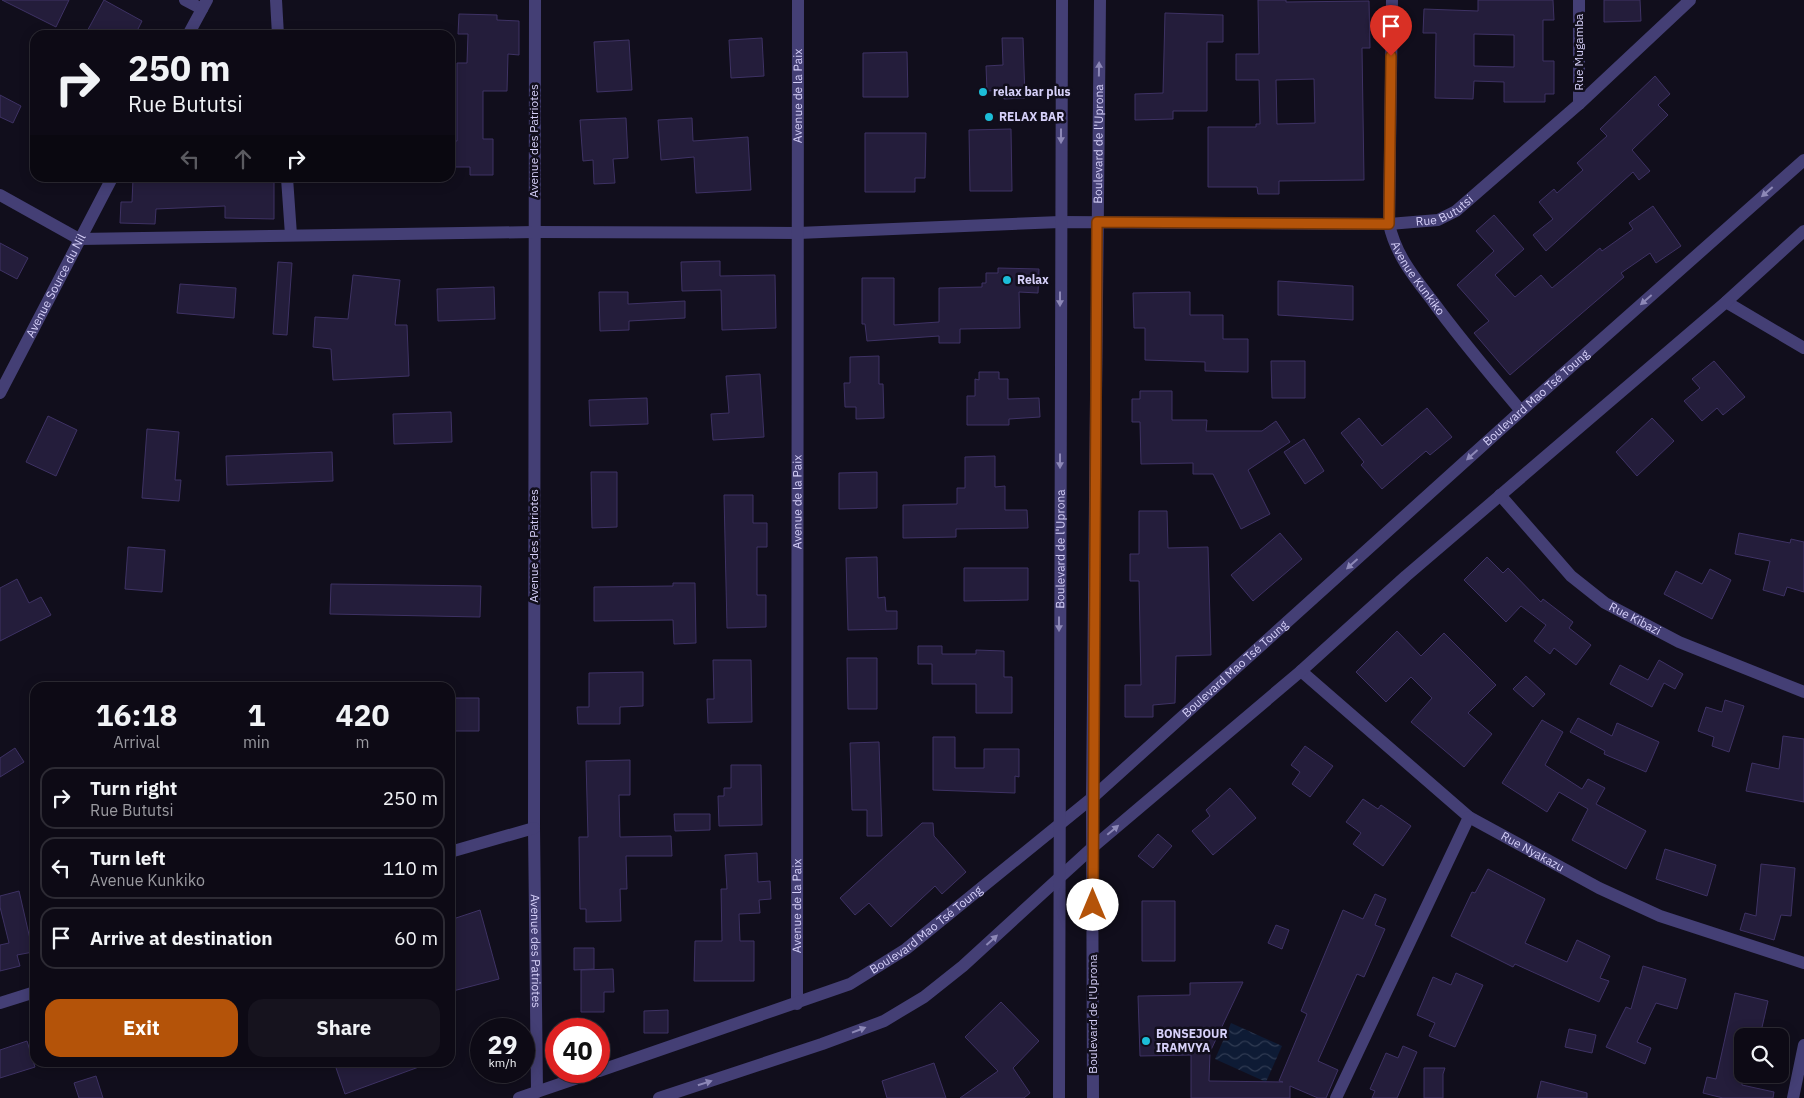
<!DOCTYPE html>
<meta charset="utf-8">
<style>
:root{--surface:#0d0a15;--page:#16131e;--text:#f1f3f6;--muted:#9a9aa0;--line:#2d2b34;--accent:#b45309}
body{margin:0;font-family:"IBM Plex Sans",sans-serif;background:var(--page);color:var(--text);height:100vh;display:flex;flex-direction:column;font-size:19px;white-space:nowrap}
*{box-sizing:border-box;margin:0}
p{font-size:16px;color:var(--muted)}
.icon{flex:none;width:28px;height:28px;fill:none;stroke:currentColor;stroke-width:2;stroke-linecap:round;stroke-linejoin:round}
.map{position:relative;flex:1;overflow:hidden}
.details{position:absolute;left:30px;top:682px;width:425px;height:385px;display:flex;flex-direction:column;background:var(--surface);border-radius:15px;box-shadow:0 2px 12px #0003,0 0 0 1px var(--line)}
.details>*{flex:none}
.banner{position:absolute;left:30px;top:30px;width:425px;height:152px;border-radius:15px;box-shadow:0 2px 12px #0003,0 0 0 1px var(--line);background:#0d0a15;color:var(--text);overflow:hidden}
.controls{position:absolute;left:1734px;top:1028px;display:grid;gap:10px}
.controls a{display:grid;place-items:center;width:55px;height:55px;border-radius:10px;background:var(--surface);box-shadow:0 2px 12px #0003,0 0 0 1px var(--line);font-size:25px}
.speed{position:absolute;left:470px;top:1018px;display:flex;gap:10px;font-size:25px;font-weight:700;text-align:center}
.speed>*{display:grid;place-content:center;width:65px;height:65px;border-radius:50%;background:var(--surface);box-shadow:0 2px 12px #0003,0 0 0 1px var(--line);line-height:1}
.speed small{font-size:12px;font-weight:400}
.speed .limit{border:8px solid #d22;background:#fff;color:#111}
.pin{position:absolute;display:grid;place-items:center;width:42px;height:42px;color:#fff;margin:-51px -21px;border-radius:50% 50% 50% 0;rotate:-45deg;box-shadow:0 0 5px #0007}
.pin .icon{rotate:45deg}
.me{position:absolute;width:55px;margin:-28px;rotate:0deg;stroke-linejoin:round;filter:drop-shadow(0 0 4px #0008)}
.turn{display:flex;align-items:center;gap:18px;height:105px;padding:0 15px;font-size:22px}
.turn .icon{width:65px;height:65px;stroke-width:2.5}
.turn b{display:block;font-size:35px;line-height:42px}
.lanes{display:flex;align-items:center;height:48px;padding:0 15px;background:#0003;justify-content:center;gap:25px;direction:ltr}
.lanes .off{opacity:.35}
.eta{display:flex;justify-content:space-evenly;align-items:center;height:85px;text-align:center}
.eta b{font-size:30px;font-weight:700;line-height:35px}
.primary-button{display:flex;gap:10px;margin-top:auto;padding:10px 15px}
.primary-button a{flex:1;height:58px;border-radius:15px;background:var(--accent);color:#fff;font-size:20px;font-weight:700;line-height:58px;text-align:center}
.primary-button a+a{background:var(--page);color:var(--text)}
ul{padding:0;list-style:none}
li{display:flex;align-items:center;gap:15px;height:62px;margin:0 10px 8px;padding:0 5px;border:2px solid var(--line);border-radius:15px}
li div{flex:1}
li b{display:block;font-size:19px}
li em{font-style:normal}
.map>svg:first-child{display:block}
</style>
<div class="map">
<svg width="1804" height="1098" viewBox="0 0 1804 1098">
<defs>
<pattern id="water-waves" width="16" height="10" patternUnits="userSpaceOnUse" patternTransform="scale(1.25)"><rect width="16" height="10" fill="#0e1b35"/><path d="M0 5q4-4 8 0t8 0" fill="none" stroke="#303b53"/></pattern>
</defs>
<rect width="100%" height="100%" fill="#110e1c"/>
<path fill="url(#water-waves)" d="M1231,1023L1282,1046L1266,1082L1215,1059Z"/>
<path fill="#241d3b" stroke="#3e3264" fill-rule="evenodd" d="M2,0H69L56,27Z
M104,0L142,21L135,35H85Z
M1258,0H1286V2L1369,1L1370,48H1362L1364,180L1279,181V194H1258L1257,187H1208V127H1256V124H1260L1259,80H1236V54H1259ZM1314,79L1315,123L1277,124L1276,80Z
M1478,0H1553L1554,20H1543V61H1554V94H1545V102H1504V82L1474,81L1473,99L1435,98L1436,33H1423L1424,9L1478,11ZM1474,34L1514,35V67L1474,66Z
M1604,0H1640L1641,21L1604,22Z
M1165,13L1223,15V42H1207V111H1173V119L1135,120V94L1163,93Z
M459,14L497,15V20L519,21V55L508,54L507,91H483V139H493V175H470V167H450V141H457V63H467L468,34H458Z
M762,38L764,76L731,78L729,40Z
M1002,38H1023L1025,98L1004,99L1003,90L987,91L986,66L1003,65Z
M629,40L632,90L597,92L594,42Z
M907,52L908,97H863V53Z
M1655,76L1670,94L1658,105L1668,115L1632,150L1650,171L1639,180L1633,172L1546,251L1533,235L1553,219L1539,202L1554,189L1557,193L1583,170L1577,163L1607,136L1600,129Z
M0,95L21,106L13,123L0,117Z
M626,118L628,158L613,159L615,183L594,184L593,160L583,161L580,120Z
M692,118L693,141L748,137L751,190L696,193L694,157L661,160L658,120Z
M1011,129L1012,191H970L969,130Z
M865,133H926L925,178H915V192H865Z
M169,178H194V182L225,181V178H274V219L225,218V206L156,209L155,224L120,223L121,202H132L133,179L169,182Z
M1653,206L1681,246L1656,263L1650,253L1621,273L1624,277L1510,375L1474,333L1489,321L1457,285L1494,251L1476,231L1494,215L1524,249L1495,275L1515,297L1541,275L1552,288L1600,248L1602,251L1633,229L1629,223Z
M0,243L28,258L17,279L0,270Z
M720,261V276L775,275L776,328L722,330L721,290L682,291L681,262Z
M278,262L292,263L287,335L273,334Z
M998,268L1039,269L1038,293L1019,292L1020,328L960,329V343H939V336L867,341L865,324H862V278H894V325L939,322V288L982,287V283H986V273H998Z
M353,275L400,280L395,325H407L409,376L333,380L331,349L313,347L315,317L348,319Z
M1278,281L1353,286V320L1278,315Z
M180,284L236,288L234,318L177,313Z
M494,287L495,319L438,321L437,289Z
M599,292H628V304L685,301V318L629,321V330L600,331Z
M1190,292V315H1223V339H1248V372L1205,371V362L1145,360V328H1134L1133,293Z
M879,356V384H883L884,418L856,419V407H845L844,383H850V357Z
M1271,361H1305V398H1272Z
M1714,361L1745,397L1723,415L1717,408L1702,421L1684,401L1700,388L1692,379Z
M979,372H999V379H1008V399L1039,398L1040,417L1009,419V425H967V396H975V379L979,380Z
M760,374L764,437L713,440L711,414L729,413L726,376Z
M1140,391H1172V420H1207L1206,431H1262L1276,421L1290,442L1248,470L1270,514L1241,529L1213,474H1193V463L1141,464L1140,422H1132V399H1140Z
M647,398L648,424L590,426L589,400Z
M1427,408L1452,437L1430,455L1426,451L1382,489L1361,465L1364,462L1341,433L1359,418L1382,446Z
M451,412L452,442L394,444L393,414Z
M48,416L77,430L56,476L26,462Z
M1652,418L1674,441L1637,476L1616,452Z
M147,429L179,432L175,480H181L179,501L142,498Z
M1304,439L1324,471L1305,484L1284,452Z
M332,452L333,481L227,485L226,456Z
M995,456V487L1005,486V510H1027L1028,528L956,529V537L903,538V505L957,504V488H965V457Z
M591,472H617V527L592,528Z
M877,472V508L839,509V473Z
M724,495H753V523H767V547H757V595H766V627L727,628Z
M1139,511H1167L1168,548L1208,547L1211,655L1176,656L1175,703L1153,705V717H1125V685H1141L1139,581H1130V554H1139Z
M1280,533L1302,559L1253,601L1231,575Z
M1739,533L1790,543L1791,539L1804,542V592L1787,587L1784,596L1763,590L1770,561L1735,554Z
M128,547L165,550L162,592L125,589Z
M877,557L878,598L885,597L886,611H897V629L848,630L846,558Z
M1487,557L1503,573L1508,568L1541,602L1543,599L1573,622L1569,628L1591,645L1576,665L1554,648L1550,654L1534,641L1546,625L1521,606L1506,622L1464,580Z
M964,568H1028V600L964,601Z
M1710,569L1731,580L1712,619L1664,594L1676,571L1702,584Z
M17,579L29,603L41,597L51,615L0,641V588Z
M673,583H695L696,643L674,644L673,620L594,621V587L673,586Z
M331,584L481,586L480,617L330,614Z
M1397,631L1421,656L1444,633L1496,685L1468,713L1492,734L1464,767L1411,722L1432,698L1411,677L1386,702L1356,672Z
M918,646H942V654H976V650L1004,651V677H1012V713H976V684H932V664H918Z
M847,658H877V709H848Z
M713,660H751L752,722L708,723L707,699H714Z
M1659,660L1683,674L1675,689L1664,683L1652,707L1610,684L1620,665L1648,680Z
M643,672V706L620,707V724H578L577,707H589V673Z
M1526,676L1545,694L1533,707L1513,689Z
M450,698H479V731H450Z
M1725,700L1744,706L1729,752L1712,746L1714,737L1698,731L1706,707L1722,712Z
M1578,718L1612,736L1617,723L1659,742L1646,772L1604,754L1605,751L1570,732Z
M1542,720L1563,732L1545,765L1582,789L1588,779L1605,788L1596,804L1646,831L1626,869L1572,840L1588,809L1559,792L1547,812L1502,783Z
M1783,736L1804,739V802L1746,791L1752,763L1779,769Z
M933,737H955V768H984V749H1019V777L1015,776V793L933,790Z
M879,742L882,836H867V810H852L850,743Z
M1305,746L1333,766L1310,797L1292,784L1300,772L1291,765Z
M15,748L24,762L0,777V758Z
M630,760V795H619L620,837L671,836L672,856H626L627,889H620L621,921L586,922V909H580L579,837H588L586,761Z
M731,765H761L762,825L719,826L718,796H724V788H731Z
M1230,788L1256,818L1213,855L1192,831L1210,816L1206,810Z
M1363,799L1378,809L1381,805L1411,826L1383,866L1353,844L1361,833L1346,822Z
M674,814H710V830L675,831Z
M922,823H933L934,836L966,872L942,894L935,886L891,927L869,903L855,915L840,898Z
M1158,834L1172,846L1153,868L1138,856Z
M1665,849L1716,865L1707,896L1656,879Z
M757,853L758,882L770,881L771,899L759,900L760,913L739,914L740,941H754V981H694L695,941H722L721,889H727L725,855Z
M1761,864L1795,868L1791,916L1781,915L1774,940L1740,930L1745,913L1756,916Z
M1488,869L1545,899L1525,943L1567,962L1577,940L1610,956L1600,978L1609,981L1599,1002L1515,964L1513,967L1451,936L1472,892L1475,893Z
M19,891L33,952L17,955L20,966L0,971V945L9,943L0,907V896Z
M1375,894L1386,899L1375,925L1385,929L1364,977L1357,974L1318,1061L1338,1070L1326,1098H1318L1290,1086V1098H1191V1055L1140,1056L1138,996L1190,995V983L1243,982L1210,1052L1209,1081L1283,1082L1279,1081L1307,1014L1301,1011L1343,910L1363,919Z
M1142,901H1175V961H1142Z
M480,910L499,979L453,991L450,979V920Z
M1276,925L1289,930L1282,949L1268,943Z
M574,948H594V969L574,970Z
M1643,966L1686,979L1677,1009L1656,1003L1637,1042L1651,1048L1645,1064L1606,1047L1626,1007L1631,1009Z
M613,969L614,992H604V1012H581V970Z
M1456,973L1483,985L1455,1047L1429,1036L1435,1023L1417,1015L1433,977L1451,985Z
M1735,993L1768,1001L1760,1036H1742V1085L1774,1092L1773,1098H1723L1703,1093L1707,1077L1716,1079Z
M1001,1002L1039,1041L1013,1068L1030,1093L1024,1098H960L998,1071L965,1037Z
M668,1010V1033H644V1011Z
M1569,1029L1596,1035L1592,1053L1565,1047Z
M27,1041L35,1067L0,1078V1050Z
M1403,1046L1417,1052L1397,1098H1372L1375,1091L1370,1089L1386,1053L1398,1058Z
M334,1062H427V1064L345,1094Z
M934,1063L946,1098H887L882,1081Z
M1424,1068H1445L1443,1074V1098H1424Z
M96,1076L103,1098H79L74,1083Z
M1541,1081L1587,1093V1098H1537Z"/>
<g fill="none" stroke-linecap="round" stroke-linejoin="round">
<g stroke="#443f75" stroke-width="12">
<path d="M185,0L202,9"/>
<path d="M276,0L278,35"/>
<path id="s1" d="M535,0L534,828L537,1092"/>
<path id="s2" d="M1392,0L1389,224C1396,256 1415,278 1434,303C1461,340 1491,375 1521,411"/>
<path d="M1579,0V104"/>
<path d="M188,35L207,0"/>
<path d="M287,178L291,235"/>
<path id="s3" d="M0,195L79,239L534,232L798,233L1060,222L1389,224L1438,220L1456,211L1579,104L1690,0"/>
<path d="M1726,302L1804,348"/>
<path id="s4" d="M0,393L112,178"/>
<path id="s5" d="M1500,495L1571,576L1605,603L1679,642L1804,692"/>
<path id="s6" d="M1301,671L1469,817L1599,888L1660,916L1804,963"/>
<path d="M450,852L534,828"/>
<path d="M0,1003L35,992"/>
<path id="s7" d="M797,1004L798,0"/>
<path id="s8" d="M599,1071L850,984L906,949L1092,798L1521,411L1804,160"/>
<path d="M519,1098L598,1071"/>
<path d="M659,1098L822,1044L884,1021L924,997L963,966L1093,847L1301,671L1406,576L1726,302L1804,231"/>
<path d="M1336,1098L1469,817"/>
</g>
<g stroke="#443f75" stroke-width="12">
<path id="s9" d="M1059,1098L1062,0"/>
<path id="s10" d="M1093,1098L1092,798L1100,0"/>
<path d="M1793,1098L1804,1045"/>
</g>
</g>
<defs><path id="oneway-solid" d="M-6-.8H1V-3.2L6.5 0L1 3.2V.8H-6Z" transform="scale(1.25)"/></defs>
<g fill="#8d88b7">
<use href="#oneway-solid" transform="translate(1099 69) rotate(-89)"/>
<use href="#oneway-solid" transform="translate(1061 136) rotate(90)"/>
<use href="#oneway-solid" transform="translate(1767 192) rotate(139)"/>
<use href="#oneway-solid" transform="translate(1060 299) rotate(90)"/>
<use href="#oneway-solid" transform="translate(1646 300) rotate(139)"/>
<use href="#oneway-solid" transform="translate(1472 455) rotate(138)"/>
<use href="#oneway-solid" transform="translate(1060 461) rotate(90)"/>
<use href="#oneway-solid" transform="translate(1352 564) rotate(138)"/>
<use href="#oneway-solid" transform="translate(1059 624) rotate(90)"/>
<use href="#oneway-solid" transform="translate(1113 830) rotate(-40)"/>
<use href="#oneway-solid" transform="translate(992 940) rotate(-42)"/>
<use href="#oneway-solid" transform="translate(859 1030) rotate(-21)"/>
<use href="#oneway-solid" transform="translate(705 1083) rotate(-18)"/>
</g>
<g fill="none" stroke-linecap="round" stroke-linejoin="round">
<g stroke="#753606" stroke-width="12">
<path id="route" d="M1093,905L1097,222L1389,224L1391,56"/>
</g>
<use href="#route" stroke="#b45309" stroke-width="9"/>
</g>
<g fill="#1cbdd8" stroke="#110e1c" stroke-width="2">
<circle cx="983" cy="92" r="5"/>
<circle cx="989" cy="117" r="5"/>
<circle cx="1007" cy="280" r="5"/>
<circle cx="1146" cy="1041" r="5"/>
</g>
<g text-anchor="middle" stroke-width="5" stroke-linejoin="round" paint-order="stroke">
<g font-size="12" fill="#d6d0f9" stroke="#110e1c">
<text transform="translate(1579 52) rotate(-90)" y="4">Rue Mugamba</text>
<text dy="4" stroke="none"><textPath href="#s7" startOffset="908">Avenue de la Paix</textPath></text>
<text transform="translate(534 141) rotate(-90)" y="4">Avenue des Patriotes</text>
<text dy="4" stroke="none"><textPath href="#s10" startOffset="954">Boulevard de l'Uprona</textPath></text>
<text dy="4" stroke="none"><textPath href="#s3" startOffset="1459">Rue Bututsi</textPath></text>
<text dy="4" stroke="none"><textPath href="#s2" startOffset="286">Avenue Kunkiko</textPath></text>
<text dy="4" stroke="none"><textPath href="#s4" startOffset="121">Avenue Source du Nil</textPath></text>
<text dy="4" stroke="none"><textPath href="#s8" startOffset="1169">Boulevard Mao Tsé Toung</textPath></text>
<text dy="4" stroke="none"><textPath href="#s7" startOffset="502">Avenue de la Paix</textPath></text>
<text transform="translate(534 546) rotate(-90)" y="4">Avenue des Patriotes</text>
<text dy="4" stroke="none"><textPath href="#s9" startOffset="549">Boulevard de l'Uprona</textPath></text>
<text dy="4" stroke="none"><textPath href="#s5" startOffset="185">Rue Kibazi</textPath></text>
<text dy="4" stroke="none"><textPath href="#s8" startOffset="764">Boulevard Mao Tsé Toung</textPath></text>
<text dy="4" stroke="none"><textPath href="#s6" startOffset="295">Rue Nyakazu</textPath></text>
<text dy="4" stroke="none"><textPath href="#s7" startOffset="98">Avenue de la Paix</textPath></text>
<text dy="4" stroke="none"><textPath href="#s8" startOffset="359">Boulevard Mao Tsé Toung</textPath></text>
<text dy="4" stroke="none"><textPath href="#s1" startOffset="951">Avenue des Patriotes</textPath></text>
<text transform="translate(1093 1014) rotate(-90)" y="4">Boulevard de l'Uprona</text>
</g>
<g font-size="12" font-weight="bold" fill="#d6d0f9" stroke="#110e1c" text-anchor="start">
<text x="993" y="96">relax bar plus</text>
<text x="999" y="121">RELAX BAR</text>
<text x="1017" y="284">Relax</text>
<text x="1156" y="1038">BONSEJOUR<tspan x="1156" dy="14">IRAMVYA</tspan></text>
</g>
</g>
</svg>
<div class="controls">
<a><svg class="icon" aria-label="search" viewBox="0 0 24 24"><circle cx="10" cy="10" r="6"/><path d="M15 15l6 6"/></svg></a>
</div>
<div class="speed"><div>29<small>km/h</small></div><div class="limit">40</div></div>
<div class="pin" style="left:1391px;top:56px;background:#d93025"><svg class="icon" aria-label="arrive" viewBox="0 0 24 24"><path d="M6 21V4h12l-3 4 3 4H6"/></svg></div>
<svg class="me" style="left:1093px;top:905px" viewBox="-20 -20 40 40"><circle r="19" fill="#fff"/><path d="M0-13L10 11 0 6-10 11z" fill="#b45309"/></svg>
<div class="banner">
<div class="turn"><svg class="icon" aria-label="right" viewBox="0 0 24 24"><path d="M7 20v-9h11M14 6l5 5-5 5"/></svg><div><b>250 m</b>Rue Bututsi</div></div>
<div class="lanes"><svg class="icon off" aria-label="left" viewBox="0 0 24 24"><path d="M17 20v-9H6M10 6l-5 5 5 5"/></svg><svg class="icon off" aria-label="ahead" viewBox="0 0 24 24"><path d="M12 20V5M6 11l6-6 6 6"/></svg><svg class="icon" aria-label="right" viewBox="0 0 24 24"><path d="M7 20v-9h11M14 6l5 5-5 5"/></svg></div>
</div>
<section class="details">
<div class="eta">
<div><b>16:18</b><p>Arrival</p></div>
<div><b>1</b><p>min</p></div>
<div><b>420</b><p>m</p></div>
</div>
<ul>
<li><svg class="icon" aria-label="right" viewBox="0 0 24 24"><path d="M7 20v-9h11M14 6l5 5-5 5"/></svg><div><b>Turn right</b><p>Rue Bututsi</p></div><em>250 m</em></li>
<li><svg class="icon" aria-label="left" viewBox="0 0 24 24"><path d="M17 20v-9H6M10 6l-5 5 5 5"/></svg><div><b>Turn left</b><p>Avenue Kunkiko</p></div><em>110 m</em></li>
<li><svg class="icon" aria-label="arrive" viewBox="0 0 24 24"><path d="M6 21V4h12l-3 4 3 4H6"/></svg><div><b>Arrive at destination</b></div><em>60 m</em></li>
</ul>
<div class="primary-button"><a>Exit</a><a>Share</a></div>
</section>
</div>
